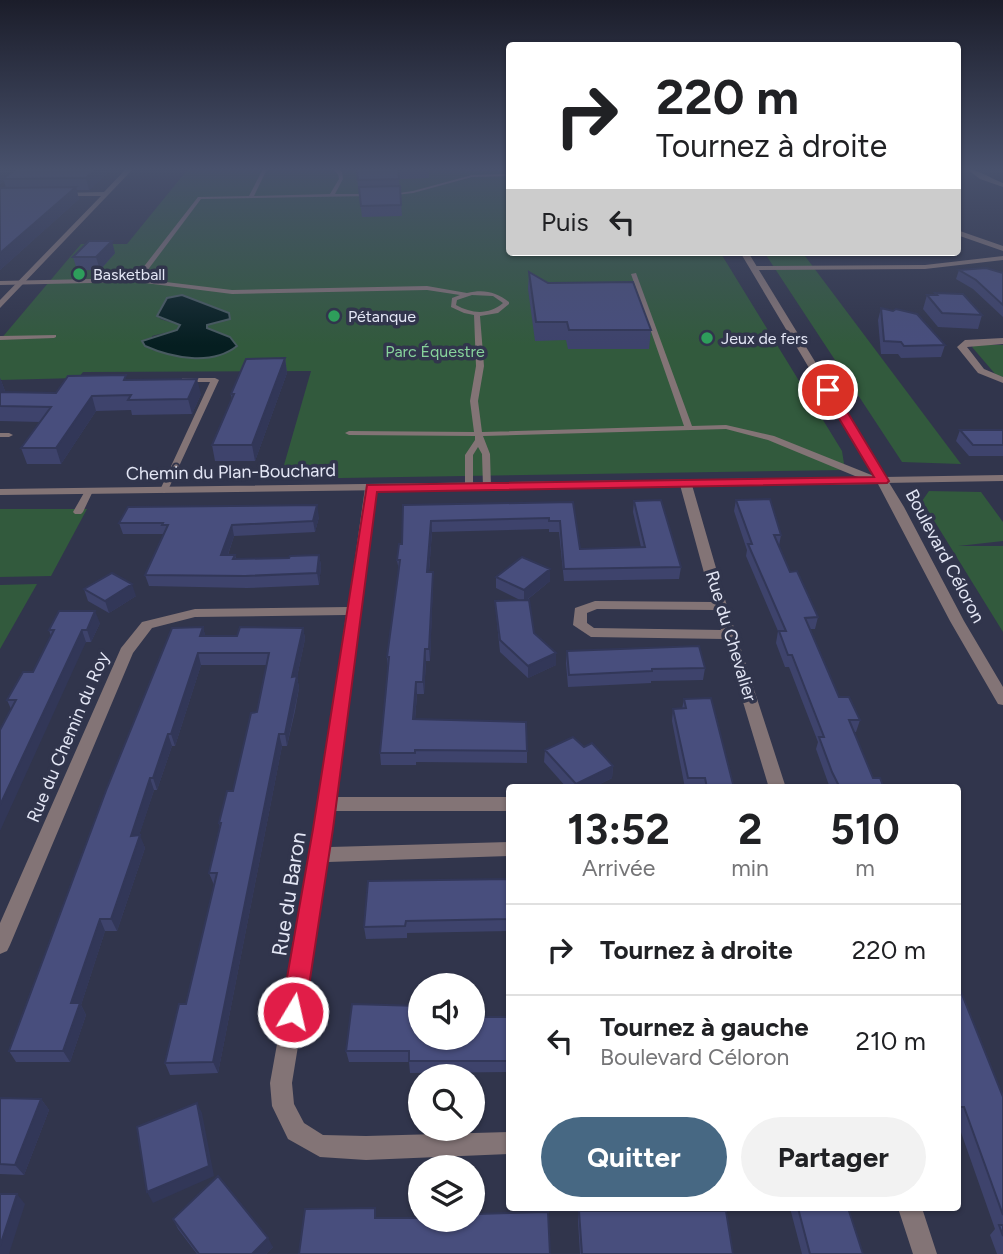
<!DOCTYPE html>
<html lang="fr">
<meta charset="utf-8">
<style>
:root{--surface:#fff;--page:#f2f2f2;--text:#202124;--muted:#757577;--line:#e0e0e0;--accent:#476883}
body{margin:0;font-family:Figtree,sans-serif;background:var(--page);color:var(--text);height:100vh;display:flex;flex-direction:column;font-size:26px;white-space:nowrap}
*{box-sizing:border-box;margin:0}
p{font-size:23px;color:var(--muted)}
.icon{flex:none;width:38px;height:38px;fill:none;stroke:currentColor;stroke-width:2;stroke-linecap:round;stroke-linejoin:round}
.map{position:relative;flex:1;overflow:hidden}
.details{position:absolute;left:506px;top:784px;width:455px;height:427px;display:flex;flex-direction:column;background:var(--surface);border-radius:7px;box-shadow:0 2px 5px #0004}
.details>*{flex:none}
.hud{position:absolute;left:506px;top:42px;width:455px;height:214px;border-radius:7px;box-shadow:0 2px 5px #0004;background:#fff;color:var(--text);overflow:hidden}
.controls{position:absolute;left:408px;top:973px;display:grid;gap:14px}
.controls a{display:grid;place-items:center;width:77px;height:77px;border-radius:50%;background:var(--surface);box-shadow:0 2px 5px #0004;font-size:35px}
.pin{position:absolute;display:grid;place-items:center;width:60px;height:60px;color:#fff;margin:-30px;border:4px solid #fff;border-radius:50%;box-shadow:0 2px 7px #0007}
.me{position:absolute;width:77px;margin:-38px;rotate:9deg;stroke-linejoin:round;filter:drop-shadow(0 0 5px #0008)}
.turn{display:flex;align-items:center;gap:24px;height:147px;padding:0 35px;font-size:32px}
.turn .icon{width:91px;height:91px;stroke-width:2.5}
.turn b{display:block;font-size:49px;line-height:60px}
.then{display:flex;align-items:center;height:66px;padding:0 35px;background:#0003;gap:14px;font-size:26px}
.eta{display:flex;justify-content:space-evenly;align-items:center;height:119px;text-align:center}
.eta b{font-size:42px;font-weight:700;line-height:49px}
.action{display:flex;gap:14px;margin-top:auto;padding:14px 35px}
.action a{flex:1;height:80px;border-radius:42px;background:var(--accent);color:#fff;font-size:28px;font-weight:700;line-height:80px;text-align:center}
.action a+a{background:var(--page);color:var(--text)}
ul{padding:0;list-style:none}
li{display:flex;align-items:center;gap:21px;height:91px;padding:0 35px;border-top:2px solid var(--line)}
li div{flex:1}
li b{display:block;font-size:26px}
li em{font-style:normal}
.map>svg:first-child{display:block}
</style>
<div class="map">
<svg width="1003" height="1254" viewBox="0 0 1003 1254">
<rect width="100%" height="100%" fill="#31354c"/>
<path fill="#325a3d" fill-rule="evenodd" d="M188,169H509V252H720L842,451L845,470L280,479L311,371L83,372L78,378L0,380V340L81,244H127ZM182,295L229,313L230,319L207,325L208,329L230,337L169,353L152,350V336L177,330L180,325L160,319L158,313L164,305Z
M764,252H802L961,464L902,462Z
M974,345H1003V377L996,375L972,347Z
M929,491L981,492L1003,522V541L958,546H1003V632L922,501Z
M0,509H87L51,576L0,577Z
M37,584L0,649V585Z"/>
<path fill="#051e20" stroke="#485a60" stroke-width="2" d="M182,295L229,313L230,319L207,325V328L230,337L237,346C212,366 172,358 145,346L142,341L177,330L180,325L157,316L167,298Z"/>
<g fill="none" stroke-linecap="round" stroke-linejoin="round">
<path fill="#837476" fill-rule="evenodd" d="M263,169H267L254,196L330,194L339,179L338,174L332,169H338L342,172L343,179L335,194H371L373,195L371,196L201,199L141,279L232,290L427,286L467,293C484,289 496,292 509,302V304L498,313L480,316L484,366L478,401L482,432L684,426L631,274L636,273L692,426L726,425L774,436L884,480L880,483L855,476L768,440L726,429L483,436L490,454L491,487L487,490L483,487L482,454L478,447L473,455V487L469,490L465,487V455L475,440V436L349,435L345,433L349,431L474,432L470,401L476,366L474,315L464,313L451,307L452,298L460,295L427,290L232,294L137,282L0,285V281L135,278L198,197L249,196ZM472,295L493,296L503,303C489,315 472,314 456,305L457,300Z
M509,174V176L472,177L413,193L387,196L385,195L413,191L472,175Z
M56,335V337L54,338L0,340V336Z
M182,378H215L219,380L168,490L164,493L160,490L210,382H182Z
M0,433H9L13,435L9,437H0Z
M89,488L93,491L83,512L81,514H75L73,512L85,491Z"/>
<path fill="#837476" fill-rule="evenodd" d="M126,169H133L0,308V300L101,196H61L59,193L104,192Z
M967,169C977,169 992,179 1003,183V187L980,179Z
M957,230L1003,246V251L957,235Z
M1003,256V260L925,269L754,270L750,268L754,266L925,265Z
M1003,338V344L967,347L984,369L1003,377V383L978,373L957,347L965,340Z
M1003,475V481L883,483L877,480L883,477Z
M686,482L692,485L727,606L786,788H769L724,639L591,637L573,625L575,608L595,601L712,602L680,485ZM597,609L714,610L721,630L594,628L587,623V613Z
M371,485L377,488L336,797H509V811H335L330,847L509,842V856L328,862L292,1083L294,1104L304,1123L323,1135L366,1136L509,1132V1154L366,1160L320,1157L288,1139L272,1106L270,1083L311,855L346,615L195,617L152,628L133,653L10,945L7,951L0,954V923L121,648L142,622L195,609L348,607L365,488Z
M898,1208H922L937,1254H913Z"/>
<path fill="#837476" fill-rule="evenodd" d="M740,252H748L904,507L964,621L1003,687V705L998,704L950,621L878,484L0,495V489L874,477Z"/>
</g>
<path fill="#3e436c" d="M0,169H112L89,190H76L79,199L0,270V188H6L4,181L0,184Z
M356,169H429V178L399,179L402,216L362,217Z
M466,169H509V171H466Z
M115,253L100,270H77L73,257Z
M959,270L1003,273V317L973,289L956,279Z
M529,272L548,283L651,330L649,349H568L566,340L535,341L528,289Z
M935,293L982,315L978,329L938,327L923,309L927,295H935Z
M881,308L893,311L945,345L941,357L901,358L898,354H881L878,320Z
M285,358L287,373L255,461H215L212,445L232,400L231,394Z
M0,378L5,391L4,392L56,393L128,380L201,394L192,414L132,415L131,410L96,411L61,464H27L21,448L40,422L0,421Z
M960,430H1003V456H969L956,441Z
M736,500L781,535L779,546L790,572L818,617L815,629H810L839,697L860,720L856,732H854L873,778L884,788H830L816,749L818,742L789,667H785L776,643L778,631L746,556L747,550L734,511Z
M634,501L681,567L679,579L564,581L559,532H549V529L432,532L429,572H433V583L430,661H426L424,694H417L415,720L527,751V763L416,762V765H381L380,753L388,669L387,657L399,571L397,560L402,544L403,505L573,502L580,549L641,547L633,512Z
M319,517L315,532L234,536L228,555H235L236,559L289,558L319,555L321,566L319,585L247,588L149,586L145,575L164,534H123L119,523Z
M550,569V581L527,600L534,633L556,653V665L528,678L500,652L496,613L495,601L520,600L496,588V577Z
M84,589L136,596L109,613L88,601Z
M100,623L91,642H86L11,709L7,700L33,672L51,636L49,630Z
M203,627L205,636H237L303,628L305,639L297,677L299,688L295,711L287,746H282L218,1073L170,1075L165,1063L186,1004L214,885L209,873L220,827L219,823L233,791L257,712L267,665H201L175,746H172L157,790H154L139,835L145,848L117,931H105L81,1005L86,1015L70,1062H16L9,1051Z
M567,651L705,668L703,680L651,681V683L568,687L566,663Z
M684,699L734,788H685L672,721L673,709H682Z
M584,747L613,766L612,778L592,788H567L544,762L545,750Z
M509,879V931L407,933V938L366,939L364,927Z
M957,982L1003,1097V1254H997L990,1235L995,1229L957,1121Z
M509,1017V1072L410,1073L409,1062H349L346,1051L420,1038Z
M0,1098L41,1099L49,1110L24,1175L0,1174Z
M790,1208H848L863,1254H802Z
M579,1211L733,1254H580L578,1221Z
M173,1219L273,1247L266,1254H197L178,1229Z"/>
<path fill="#323758" d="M18,169L3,179L4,181L0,184V170Z
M96,169H112L89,190L86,178Z
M76,187L79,199L0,270V253Z
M112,241L115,253L100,270L96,257Z
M285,358L287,373L255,461L252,445Z
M0,378L5,391L0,396Z
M197,379L201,394L192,414L188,399Z
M92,396L96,411L61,464L56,448Z
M317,505L319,517L315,532L313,521Z
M431,521L432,532L428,583L427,572Z
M232,525L234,536L224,566L221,555Z
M319,555L321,566L319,585L317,573Z
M550,569V581L524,602V590Z
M433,572V583L430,661L429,649Z
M132,584L136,596L109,613L105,601Z
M95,611L100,623L91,642L87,630Z
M203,627L206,639L200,636Z
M303,628L305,639L297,677L299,688L287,746L285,734L292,677Z
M82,630L86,642L0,831V805Z
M425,649L426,661L424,694L423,682Z
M198,653L201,665L175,746L171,734Z
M556,653V665L528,678V666Z
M416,682L417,694L414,732L413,719Z
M168,734L172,746L157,790L153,778Z
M279,734L282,746L218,1073L213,1062Z
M613,766L612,778L592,788H575L576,784Z
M150,778L154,790L135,848L131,836Z
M140,835L145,848L117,931L111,919Z
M100,919L105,931L81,1005L86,1015L70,1062L63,1051L71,1003Z
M41,1099L49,1110L24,1175L15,1165Z
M197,1103L202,1113L214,1176L153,1203L147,1192Z
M17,1194L25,1204L9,1254H0V1246Z
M268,1238L273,1247L266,1254H252Z"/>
<path fill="#484e7d" stroke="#323758" stroke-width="2" d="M16,169H96L86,178L3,179Z
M357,169H398L399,179L358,180Z
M400,186L401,205L361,206L359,187Z
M76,187L0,253V188Z
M89,241H112L96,257H73Z
M986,268L1003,273V305L976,280L959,270Z
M529,272L548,283L633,282L651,330H569L567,322H536Z
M935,293L963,294L982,315L942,313L927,295H937Z
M881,308L893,311L896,309L917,314L945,345L904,346L901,342L884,341Z
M285,358L252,445H212L234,394H231L246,359Z
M126,375L124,380L197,379L188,399L128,400L131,395L92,396L56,448H21L51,407L0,406V392L56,393L68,376Z
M960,430H1003V445H973Z
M770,499L781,535H774L790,572L797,571L818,617L805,618L839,697H849L860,720H849L873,778H880L884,788H840L832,772L819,737H824L792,655H788L779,631H786L748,544H752L736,500Z
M661,500L681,567L564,569L560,521H549V518L431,521L427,572H433L429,649H425L423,682H416L413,719L526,722L527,751L415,750V753H380L389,657H387L400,560H397L399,544H402L403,505L573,502L580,549L645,547L634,501Z
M317,505L313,521L232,525L221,555H235L233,559L289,558L290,556L319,555L317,573L245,576L145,575L168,525H162L163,523H119L128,507Z
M522,557L550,569L524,590L496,577Z
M112,573L132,584L105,601L84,589Z
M529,600L534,633L556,653L528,666L500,640L495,601Z
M59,611H95L87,630H82L0,805V730L16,700H7L23,672H33L54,630H49Z
M203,627L200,636H237L240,627L303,628L292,677L297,676L292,699L285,734H279L213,1062L165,1063L179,1004H186L217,873H209L221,823H219L227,791H233L251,713L257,712L269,653H198L171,734H168L153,778H150L131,836L140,835L111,919H100L71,1003H80L63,1051H9L107,788L172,628Z
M699,646L705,668L652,669V671L569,675L567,651Z
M711,698L734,788H707L705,778H688L673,709L686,708L684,699Z
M573,737L584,747L592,743L613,766L576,784L545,750Z
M509,879V919L406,921L405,926L364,927L368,881Z
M957,982L1003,1097V1215L964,1107H957Z
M352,1004L420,1006V1038H472V1017H509V1061H409V1051H346Z
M0,1098L41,1099L15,1165L0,1164Z
M197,1103L209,1166L147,1192L137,1127Z
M218,1176L268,1238L252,1254H199L173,1219Z
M0,1194H17L0,1246Z
M375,1208V1218H420V1220H472V1217H476V1214L548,1212L550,1254H299L305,1209Z
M798,1208H848L863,1254H810Z
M579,1211H726L733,1254H582Z
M999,1225H1003V1236Z"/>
<linearGradient id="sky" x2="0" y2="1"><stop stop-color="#1b1d2a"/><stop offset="0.49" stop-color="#48516c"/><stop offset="1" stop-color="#48516c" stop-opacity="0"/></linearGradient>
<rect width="1003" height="345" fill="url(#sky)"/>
<path fill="#e11d48" stroke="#92132f" stroke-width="2" d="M824,388L834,390L889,481L887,483L377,492L333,829L305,1012L301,1020L293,1023L285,1020L281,1012L313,829L367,485L874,477L822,390Z"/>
<g fill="#2e9e5b" stroke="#31354c" stroke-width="2.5">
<circle cx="79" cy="274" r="7"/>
<circle cx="334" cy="316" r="7"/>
<circle cx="707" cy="338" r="7"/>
</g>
<g text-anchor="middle" stroke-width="7" stroke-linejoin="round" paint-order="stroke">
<g font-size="16" fill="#e3e6f5" stroke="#31354c" text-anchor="start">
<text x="93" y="280">Basketball</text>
<text x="348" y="322">Pétanque</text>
<text x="721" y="344">Jeux de fers</text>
</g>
<g font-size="16" fill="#87d29b" stroke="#31354c">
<text x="435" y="357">Parc Équestre</text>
</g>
<g font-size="18" fill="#e3e6f5" stroke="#31354c">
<text transform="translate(231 472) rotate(-1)" y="6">Chemin du Plan-Bouchard</text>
<text transform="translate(945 556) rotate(62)" y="6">Boulevard Céloron</text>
<text transform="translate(731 636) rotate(73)" y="6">Rue du Chevalier</text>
<text transform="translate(68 737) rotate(-67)" y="6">Rue du Chemin du Roy</text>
</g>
<g font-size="21" fill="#e3e6f5" stroke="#31354c">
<text transform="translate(289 894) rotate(-81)" y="7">Rue du Baron</text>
</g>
</g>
</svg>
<div class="controls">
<a><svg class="icon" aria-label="sound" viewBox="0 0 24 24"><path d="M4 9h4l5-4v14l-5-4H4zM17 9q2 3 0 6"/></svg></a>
<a><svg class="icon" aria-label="search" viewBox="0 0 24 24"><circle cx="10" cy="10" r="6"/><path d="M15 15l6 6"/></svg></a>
<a><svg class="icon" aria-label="layers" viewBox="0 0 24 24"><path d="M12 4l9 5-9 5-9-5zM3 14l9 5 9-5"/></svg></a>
</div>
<div class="pin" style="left:828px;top:390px;background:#d93025"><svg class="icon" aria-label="arrive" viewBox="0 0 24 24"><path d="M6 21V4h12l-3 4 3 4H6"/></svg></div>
<svg class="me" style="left:293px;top:1012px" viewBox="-20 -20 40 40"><circle r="17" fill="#e11d48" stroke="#fff" stroke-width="3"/><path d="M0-11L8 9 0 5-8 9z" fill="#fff"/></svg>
<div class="hud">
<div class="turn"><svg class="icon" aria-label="right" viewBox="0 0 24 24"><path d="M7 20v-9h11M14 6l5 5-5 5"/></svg><div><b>220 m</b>Tournez à droite</div></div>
<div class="then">Puis<svg class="icon" aria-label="left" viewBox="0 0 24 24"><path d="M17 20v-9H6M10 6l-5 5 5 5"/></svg></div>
</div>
<section class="details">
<div class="eta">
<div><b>13:52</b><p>Arrivée</p></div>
<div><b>2</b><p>min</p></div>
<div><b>510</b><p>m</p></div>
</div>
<ul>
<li><svg class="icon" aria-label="right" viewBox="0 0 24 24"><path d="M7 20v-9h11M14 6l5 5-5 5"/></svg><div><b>Tournez à droite</b></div><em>220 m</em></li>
<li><svg class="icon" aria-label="left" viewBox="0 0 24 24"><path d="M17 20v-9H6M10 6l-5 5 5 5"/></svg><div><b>Tournez à gauche</b><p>Boulevard Céloron</p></div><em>210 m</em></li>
</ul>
<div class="action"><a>Quitter</a><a>Partager</a></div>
</section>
</div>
